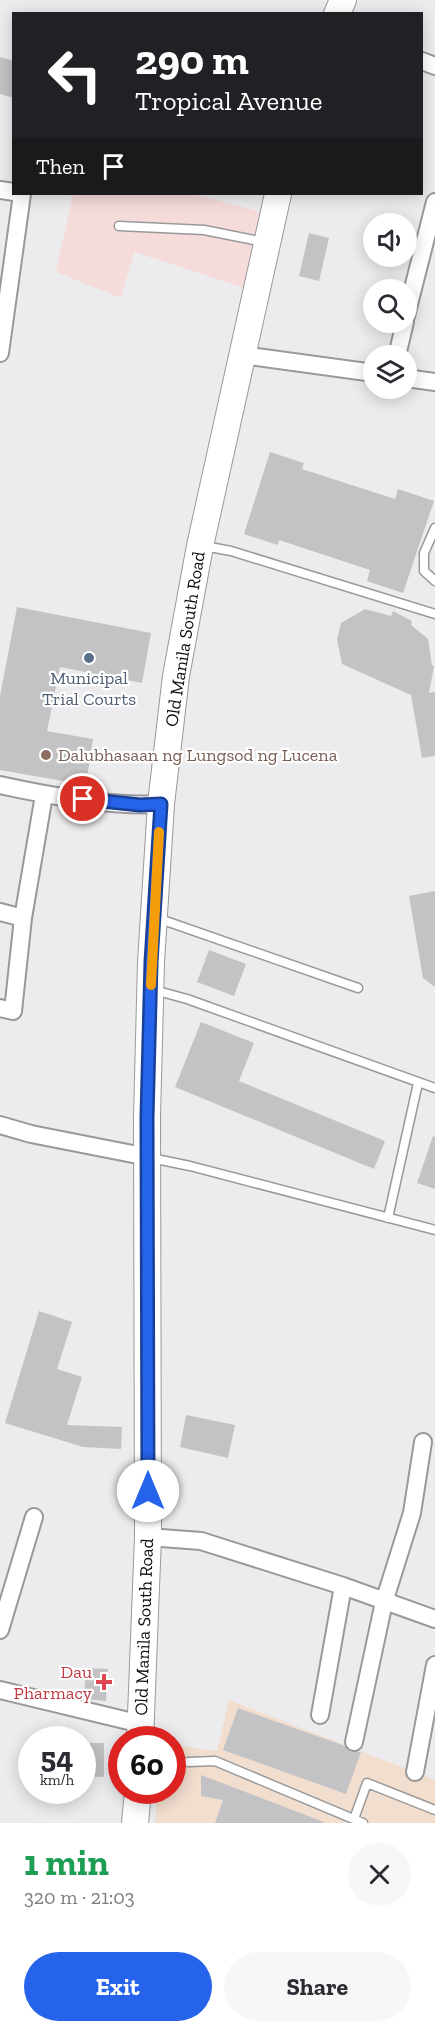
<!DOCTYPE html>
<meta charset="utf-8">
<style>
:root{--surface:#fff;--page:#f7f7f7;--text:#2b2b33;--muted:#7c7c81;--accent:#2563eb}
body{margin:0;font-family:"Zilla Slab",serif;background:var(--page);color:var(--text);height:100vh;display:flex;flex-direction:column;font-size:22px;white-space:nowrap}
*{box-sizing:border-box;margin:0}
p{font-size:20px;color:var(--muted)}
.icon{flex:none;width:33px;height:33px;fill:none;stroke:currentColor;stroke-width:2;stroke-linecap:round;stroke-linejoin:round}
.map{position:relative;height:1823px;overflow:hidden}
.details{display:flex;flex-direction:column;background:var(--surface);flex:1}
.details>*{flex:none}
.guide{position:absolute;left:12px;top:12px;width:411px;height:183px;border-radius:0px;box-shadow:0 3px 15px #0003;background:#202124;color:#fff;overflow:hidden}
.buttons{position:absolute;left:363px;top:213px;display:grid;gap:12px}
.buttons a{display:grid;place-items:center;width:54px;height:54px;border-radius:50%;background:var(--surface);box-shadow:0 3px 15px #0003;font-size:30px}
.speed{position:absolute;left:18px;top:1726px;display:flex;gap:12px;font-size:30px;font-weight:700;text-align:center}
.speed>*{display:grid;place-content:center;width:78px;height:78px;border-radius:50%;background:var(--surface);box-shadow:0 3px 15px #0003;line-height:1}
.speed small{font-size:15px;font-weight:400}
.speed .limit{border:9px solid #d22;background:#fff;color:#111}
.pin{position:absolute;display:grid;place-items:center;width:51px;height:51px;color:#fff;margin:-26px;border:3px solid #fff;border-radius:50%;box-shadow:0 2px 6px #0007}
.me{position:absolute;width:66px;margin:-33px;rotate:0deg;stroke-linejoin:round;filter:drop-shadow(0 0 4px #0008)}
.turn{display:flex;align-items:center;gap:21px;height:126px;padding:0 24px;font-size:27px}
.turn .icon{width:78px;height:78px;stroke-width:2.5}
.turn b{display:block;font-size:42px;line-height:51px}
.then{display:flex;align-items:center;height:57px;padding:0 24px;background:#0003;gap:12px;font-size:22px}
.round{display:grid;place-items:center;flex:none;width:63px;height:63px;border-radius:32px;background:var(--page)}
.summary{display:flex;align-items:center;justify-content:space-between;height:102px;padding:0 24px}
h1{font-size:36px;font-weight:800;line-height:45px;color:#1e9e55}
.action{display:flex;gap:12px;margin-top:auto;padding:12px 24px}
.action a{flex:1;height:69px;border-radius:36px;background:var(--accent);color:#fff;font-size:24px;font-weight:800;line-height:69px;text-align:center}
.action a+a{background:var(--page);color:var(--text)}
.map>svg:first-child{display:block}
</style>
<div class="map">
<svg width="435" height="1823" viewBox="0 0 435 1823">
<rect width="100%" height="100%" fill="#ececee"/>
<path fill="#f6dbdb" d="M73,194H194L262,212L248,289L134,252L121,298L56,272Z"/>
<path fill="#f2decf" d="M229,1700L435,1780V1823H155L157,1791H172L173,1745L217,1751Z"/>
<path fill="#c3c3c5" d="M0,57L14,61V98L0,94Z
M309,233L329,238L319,281L299,276Z
M270,452L304,463L302,469L395,499L398,489L434,501L403,593L367,581L370,570L279,540L278,545L244,534Z
M17,607L151,633L142,683L60,667L47,731L93,739L86,785L0,770V696Z
M365,609L391,616L393,611L412,621L411,625L428,639L432,665L434,666L429,693L435,692V756L422,758L411,695L342,664L337,639L341,623Z
M435,891V987L423,978L409,896Z
M209,950L246,964L234,996L197,982Z
M201,1022L254,1043L239,1081L385,1141L374,1169L175,1087Z
M433,1136L435,1137V1189L417,1183Z
M39,1311L72,1322L57,1369L82,1377L67,1425L122,1427L121,1449L83,1447L5,1423Z
M186,1415L235,1425L228,1458L180,1447Z
M86,1668L108,1669L106,1701L84,1699Z
M238,1708L345,1746L351,1752H361L346,1794L223,1750Z
M82,1743H104V1777L82,1776Z
M201,1775L324,1822V1823H215L223,1800L201,1796Z"/>
<g fill="none" stroke-linecap="round" stroke-linejoin="round">
<g stroke="#99999a" stroke-width="11">
<path id="lane" d="M119,226L204,230L264,242
M435,528L424,553V571L435,581
M204,546L231,551L435,614
M157,918L358,988
M154,990L187,999L435,1088
M151,1158L190,1166L435,1230
M388,1218L418,1083
M188,1762L215,1761L363,1823
M354,1819L367,1783L435,1810"/>
</g>
<g stroke="#99999a" stroke-width="20">
<path id="street" d="M422,61L435,66
M0,190L14,192
M406,316L435,202
M0,353L22,194H20
M242,355L374,373
M397,356L405,322
M406,378L435,382
M0,785C50,796 110,807 161,804
M0,912L23,918
M0,1008L13,1011L23,918L44,795
M0,1125L31,1134L148,1157
M148,1537L201,1541L343,1586L435,1619
M0,1630L34,1517
M0,1690L141,1724
M320,1715L343,1586
M354,1742L384,1602L412,1513L423,1442
M415,1772L435,1665"/>
</g>
<g stroke="#99999a" stroke-width="28">
<path id="primary" d="M337,14L343,0
M140,1740L148,1537L147,1117L151,962L161,804L176,676L200,546L278,194
M135,1823L138,1791"/>
</g>
<use href="#lane" stroke="#fff" stroke-width="8"/>
<use href="#street" stroke="#fff" stroke-width="16"/>
<use href="#primary" stroke="#fff" stroke-width="26"/>
</g>
<g fill="none" stroke-linecap="round" stroke-linejoin="round">
<g stroke="#184099" stroke-width="15">
<path id="route" d="M83,799L140,805L161,804L151,962L147,1117L148,1491"/>
</g>
<use href="#route" stroke="#2563eb" stroke-width="10"/>
<path stroke="#f59e0b" stroke-width="10" d="M151,985L159,832"/>
</g>
<circle fill="#5c6f8a" stroke="#fff" stroke-width="2" cx="89" cy="658" r="6"/>
<circle fill="#8d6e63" stroke="#fff" stroke-width="2" cx="46" cy="755" r="6"/>
<path fill="#e0444e" stroke="#fff" stroke-width="2" d="M101 1673h6v6h6v6h-6v6h-6v-6h-6v-6h6z"/>
<g text-anchor="middle" stroke-width="4.5" stroke-linejoin="round" paint-order="stroke">
<g font-size="18" fill="#0c0c0c" stroke="#fff">
<text transform="translate(185 639) rotate(-81)" y="6">Old Manila South Road</text>
<text transform="translate(144 1627) rotate(-88)" y="6">Old Manila South Road</text>
</g>
<g font-size="18" fill="#4e5e75" stroke="#fff">
<text x="89" y="684">Municipal<tspan x="89" dy="21">Trial Courts</tspan></text>
</g>
<g font-size="18" fill="#785e54" stroke="#fff" text-anchor="start">
<text x="58" y="761">Dalubhasaan ng Lungsod ng Lucena</text>
</g>
<g font-size="18" fill="#be3a42" stroke="#fff" text-anchor="end">
<text x="92" y="1678">Dau<tspan x="92" dy="21">Pharmacy</tspan></text>
</g>
</g>
</svg>
<div class="buttons">
<a><svg class="icon" aria-label="sound" viewBox="0 0 24 24"><path d="M4 9h4l5-4v14l-5-4H4zM17 9q2 3 0 6"/></svg></a>
<a><svg class="icon" aria-label="search" viewBox="0 0 24 24"><circle cx="10" cy="10" r="6"/><path d="M15 15l6 6"/></svg></a>
<a><svg class="icon" aria-label="layers" viewBox="0 0 24 24"><path d="M12 4l9 5-9 5-9-5zM3 14l9 5 9-5"/></svg></a>
</div>
<div class="speed"><div>54<small>km/h</small></div><div class="limit">60</div></div>
<div class="pin" style="left:83px;top:799px;background:#d93025"><svg class="icon" aria-label="arrive" viewBox="0 0 24 24"><path d="M6 21V4h12l-3 4 3 4H6"/></svg></div>
<svg class="me" style="left:148px;top:1491px" viewBox="-20 -20 40 40"><circle r="19" fill="#fff"/><path d="M0-13L10 11 0 6-10 11z" fill="#2563eb"/></svg>
<div class="guide">
<div class="turn"><svg class="icon" aria-label="left" viewBox="0 0 24 24"><path d="M17 20v-9H6M10 6l-5 5 5 5"/></svg><div><b>290 m</b>Tropical Avenue</div></div>
<div class="then">Then<svg class="icon" aria-label="arrive" viewBox="0 0 24 24"><path d="M6 21V4h12l-3 4 3 4H6"/></svg></div>
</div>
</div>
<section class="details">
<div class="summary"><div><h1>1 min</h1><p>320 m · 21:03</p></div><a class="round"><svg class="icon" aria-label="close" viewBox="0 0 24 24"><path d="M6 6l12 12M18 6L6 18"/></svg></a></div>
<div class="action"><a>Exit</a><a>Share</a></div>
</section>
